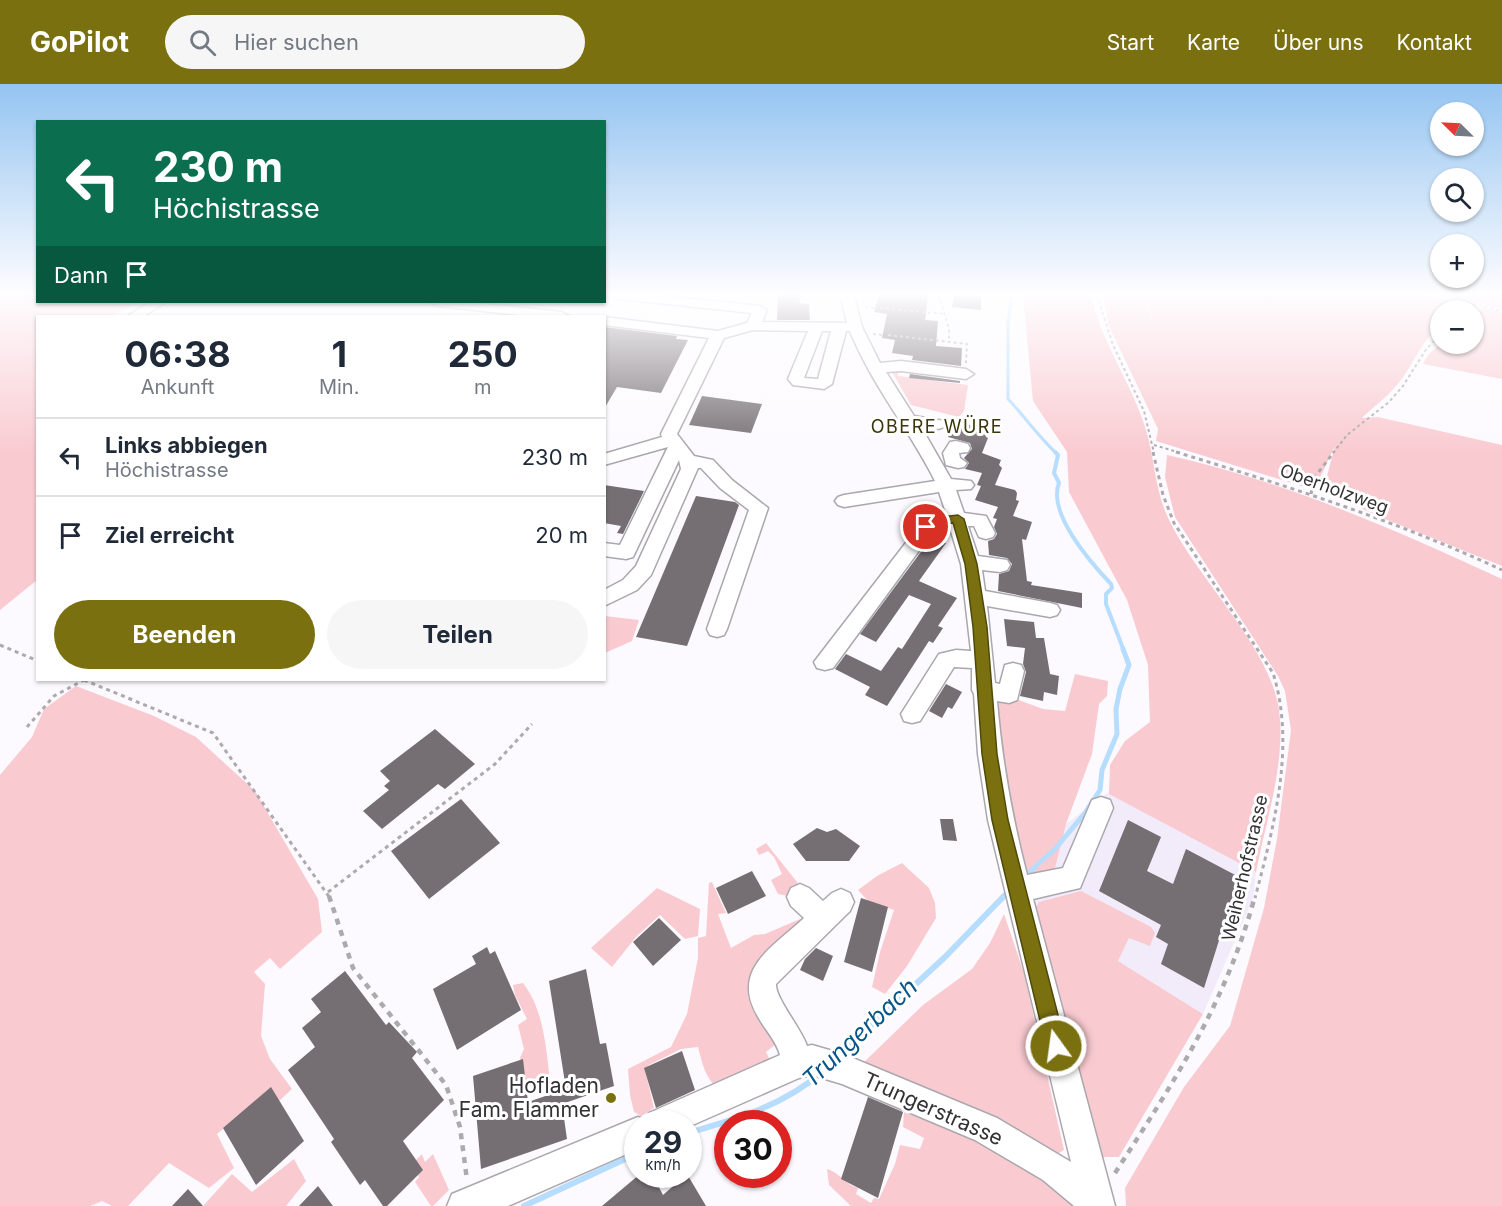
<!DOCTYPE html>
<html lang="de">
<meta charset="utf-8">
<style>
:root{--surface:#fff;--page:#f6f6f7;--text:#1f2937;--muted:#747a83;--line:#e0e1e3;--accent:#7a7010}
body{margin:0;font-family:Inter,sans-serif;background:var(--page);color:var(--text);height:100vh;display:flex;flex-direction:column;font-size:22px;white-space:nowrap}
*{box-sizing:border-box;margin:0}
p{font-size:20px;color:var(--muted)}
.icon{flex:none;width:33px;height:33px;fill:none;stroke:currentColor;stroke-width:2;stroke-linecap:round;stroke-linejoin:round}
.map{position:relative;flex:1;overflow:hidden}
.side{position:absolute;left:36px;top:231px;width:570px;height:366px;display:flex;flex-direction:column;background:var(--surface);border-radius:0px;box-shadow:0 2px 4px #0004}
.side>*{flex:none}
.top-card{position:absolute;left:36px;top:36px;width:570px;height:183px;border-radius:0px;box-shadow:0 2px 4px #0004;background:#0b6e4f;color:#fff;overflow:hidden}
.needle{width:39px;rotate:294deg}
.buttons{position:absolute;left:1430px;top:18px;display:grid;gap:12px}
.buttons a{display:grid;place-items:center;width:54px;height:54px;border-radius:50%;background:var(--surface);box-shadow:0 2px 4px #0004;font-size:30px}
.speed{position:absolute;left:624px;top:1026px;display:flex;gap:12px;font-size:30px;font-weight:700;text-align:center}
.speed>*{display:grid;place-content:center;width:78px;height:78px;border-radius:50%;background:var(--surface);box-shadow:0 2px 4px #0004;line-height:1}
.speed small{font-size:15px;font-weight:400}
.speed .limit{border:9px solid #d22;background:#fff;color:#111}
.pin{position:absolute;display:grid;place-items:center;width:51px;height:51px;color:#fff;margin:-26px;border:3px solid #fff;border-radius:50%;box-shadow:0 2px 6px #0007}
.me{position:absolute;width:66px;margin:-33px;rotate:346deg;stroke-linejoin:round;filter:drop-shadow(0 0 4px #0008)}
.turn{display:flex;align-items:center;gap:21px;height:126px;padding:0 18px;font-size:27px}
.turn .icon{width:78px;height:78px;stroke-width:2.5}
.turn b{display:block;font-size:42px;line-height:51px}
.then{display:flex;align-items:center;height:57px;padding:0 18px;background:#0003;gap:12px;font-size:22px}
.eta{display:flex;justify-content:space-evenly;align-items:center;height:102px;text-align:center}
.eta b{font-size:36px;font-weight:700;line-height:42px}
.button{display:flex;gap:12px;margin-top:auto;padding:12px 18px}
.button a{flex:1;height:69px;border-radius:36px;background:var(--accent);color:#fff;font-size:24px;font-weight:700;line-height:69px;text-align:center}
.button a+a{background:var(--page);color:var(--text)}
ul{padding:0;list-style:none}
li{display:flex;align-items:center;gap:18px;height:78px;padding:0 18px;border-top:2px solid var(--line)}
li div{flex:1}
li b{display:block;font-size:22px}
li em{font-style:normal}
header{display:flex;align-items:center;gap:36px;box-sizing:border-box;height:84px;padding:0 30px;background:var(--accent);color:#fff}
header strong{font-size:28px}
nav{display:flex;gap:33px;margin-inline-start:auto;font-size:21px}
.search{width:420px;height:54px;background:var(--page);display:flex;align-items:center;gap:15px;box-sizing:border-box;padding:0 21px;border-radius:33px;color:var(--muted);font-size:22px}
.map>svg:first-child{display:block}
</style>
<header>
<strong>GoPilot</strong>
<div class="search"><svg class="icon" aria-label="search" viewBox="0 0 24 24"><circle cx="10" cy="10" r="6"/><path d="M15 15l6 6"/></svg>Hier suchen</div>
<nav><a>Start</a><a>Karte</a><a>Über uns</a><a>Kontakt</a></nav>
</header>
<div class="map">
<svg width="1502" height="1122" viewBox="0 0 1502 1122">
<rect width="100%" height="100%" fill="#fcfafe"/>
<path fill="#f2ebfa" d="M1109,708L1256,788L1253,815L1203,930L1118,877L1129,854L1155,849L1032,830L1019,794L1066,740Z"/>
<path fill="#f9cbd1" d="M0,211H37L38,218H138L112,232H38L37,496L0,526Z
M1023,211H1091C1101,259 1132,299 1146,346C1155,376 1155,409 1170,438C1198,495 1271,565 1279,626C1286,679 1266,736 1256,788L1109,710L1110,681L1125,657L1150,638L1148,581L1127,516L1069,408L1067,368L1033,317Z
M1103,211H1144L1155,244L1146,211H1427L1469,222L1466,226H1440V243C1421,255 1412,285 1396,302C1386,314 1373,323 1362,334L1378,333L1502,361V482L1385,435L1323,407L1335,362L1314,406L1156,357L1158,345L1109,242Z
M1444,211H1502V225Z
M1483,223L1502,228V295L1423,280L1428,271L1440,260H1473V233Z
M898,285V292L968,301L964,327L959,333L911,321L891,286Z
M1167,371C1284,397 1394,445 1502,495V1122H1126L1125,1104L1184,1003L1230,942L1264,824L1277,755L1291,646L1285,607L1278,592L1175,433L1165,393Z
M605,532L639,536L632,557L605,569Z
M1075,590L1108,597L1107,612L1099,620L1092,670L1066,740L1054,788L1019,794L994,614L1011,613L1043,625L1065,627Z
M76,602L154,632L196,653L255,707L318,815L322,848L280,885L270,874L254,888L265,900L261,952L270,975L292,1005L278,1018L267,1008L217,1050L234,1084L209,1104L169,1079L128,1122H112L102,1117L90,1122H0V691L32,653L44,625Z
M766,759L801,803L792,813L778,810L771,796L782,790L774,773L768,767L759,771L756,765Z
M902,779L929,804L935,819L936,834L907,882L885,910L872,903L880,868L894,826L869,818L858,806L877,792Z
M712,798L726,829L718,830L731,864L754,851L765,850L807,832L761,882L780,957L766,968L771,978L719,1005C705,995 702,978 698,963L681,965L649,981L645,986L654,1024L641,1032L634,1028L630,1011L628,985L671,963L687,930L698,874V854L706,852L709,799Z
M657,804L700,825L698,852L685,855L660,831L636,853L612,883L591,864Z
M1081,807L1151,843L1155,849L1150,862L1129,854L1118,877L1203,930L1119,1073H1102L1095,1062L1032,830L1039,818Z
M1004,830L1024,889L1064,1066L1056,1071L860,982L923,921L972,885L990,859Z
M523,899C544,926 546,964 550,997L540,1006L524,994L520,974L524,965L518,941L527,935L515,911L513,901Z
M904,1028L981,1055L1072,1115L1074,1122H851L829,1101L827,1085C840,1089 845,1100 858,1104L856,1110L871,1119L874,1114L879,1115L895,1080L900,1061L920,1065L924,1054L903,1043Z
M422,1070L425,1078L433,1070L449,1106L433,1122H431L415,1098L419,1093L411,1081Z
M294,1075L306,1097L286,1122H203L232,1090L252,1108Z"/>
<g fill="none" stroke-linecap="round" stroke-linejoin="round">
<path stroke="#b7ddfe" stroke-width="3" d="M1012,211L1008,239V315C1025,333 1038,352 1056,369"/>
<path stroke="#b7ddfe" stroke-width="4" d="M1055,368L1058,371L1054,389L1059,399C1047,429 1091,479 1111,500L1112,504L1106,510V520L1124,567"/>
<path stroke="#b7ddfe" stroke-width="5" d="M1026,791L1055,765L1085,729L1100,706L1102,686L1117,650L1116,625L1120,605L1129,581L1123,565
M1002,814L1007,809"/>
<path stroke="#b7ddfe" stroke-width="6" d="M838,972L945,873L1004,812
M688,1049C736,1035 783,1022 822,988
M524,1122L638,1069"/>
</g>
<path fill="#756e73" d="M778,211H802L799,219L809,220L810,236H777Z
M879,211H928L925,236L938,237L936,262L962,264L961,282L912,276L913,272L892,269L895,256L882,254L887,230L874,228Z
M954,211L981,212V226L952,223Z
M604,243L677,252L676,255L688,256L661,309L617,303L604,325Z
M910,290L960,297V299L909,294Z
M702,312L762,320L751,349L689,341Z
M956,337L985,345L986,353L988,354L982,369L1001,376L999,381L1002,384L995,401L1015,406L1017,409L1016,416L1019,417L1013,432L1032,438L1026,456L1022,455L1027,497L1032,498L1031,501L1082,509V524L998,507L999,490L1009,487L1012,480L1007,474L989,471L988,457L994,455L997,450L994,443L997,435L993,434L998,423L975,416L981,402L977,401L982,389L965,385L969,379L964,374L972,365L970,359L948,353Z
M604,401L644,407L623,450L617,449L621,442L604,439Z
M696,412L735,418L739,421L687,562L636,553Z
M932,453L946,459L919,497L957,514L938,542L943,544L933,559L929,557L887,622L865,611L870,603L835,585L846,570L881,587L898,563L902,565L931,520L909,511L876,558L860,550Z
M1004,535L1034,538L1036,554H1044L1050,590L1059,592L1057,611L1044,608L1043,617L1020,612L1026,588L1023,580L1025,564L1007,562Z
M946,600L962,608L952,625L948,623L942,634L929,627Z
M435,645L475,680L445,705L438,700L382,745L363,727L389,706L384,702L390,697L380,687Z
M461,715L500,759L429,815L391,767Z
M940,735H953L957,757L943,756Z
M1128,736L1161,753L1147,787L1173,800L1186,765L1239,793L1204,904L1161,880L1168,860L1156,853L1161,841L1099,807Z
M817,744L827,748L836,745L860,762L849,777H806L793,760Z
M752,787L766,812L728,830L716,804Z
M861,814L888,823L872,888L844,878Z
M659,834L681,856L653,882L633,858Z
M487,863L490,870L495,867L521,926L457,966L433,905L476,880L472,872Z
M816,864L833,872L823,897L800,886L805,875Z
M586,885L600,960L606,959L614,1002L562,1020L567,1055L481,1085L473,992L523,975L528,1018L566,1005L549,897Z
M345,887L386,941L389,938L417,968L412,974L444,1016L403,1057L423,1086L387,1122H383L365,1096L360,1101L331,1058L334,1055L288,986L315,963L302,944L321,928L311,915Z
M682,967L695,1006L656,1024L644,984Z
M271,1003L304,1057L256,1101L223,1044Z
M868,1013L903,1028L878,1114L841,1095Z
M640,1090H652L663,1111L687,1090L706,1122H602Z
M318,1102L333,1122H299Z
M188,1105L203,1122H172Z"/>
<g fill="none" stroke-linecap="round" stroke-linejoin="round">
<g stroke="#aaa7ae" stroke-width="3">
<path id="minor" d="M612,211H657L760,222L767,226L762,238L847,239L840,211H854L862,243L880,279L901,277L966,285L974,290L966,295L901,287L886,288L914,332L944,337L946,340L944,343L938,345L920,341L951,395L971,397L974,401L971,405L956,406L964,429L986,432L995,449L993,453L986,455L979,453L974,442H968L978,472L1007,476L1010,481L1007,486L1000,488L982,486L985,507L1050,519L1057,521L1060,526L1057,531L1050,533L987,522L995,599L1000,600L1005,581L1013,579L1021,581L1024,587L1017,616L1009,619L997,617C1002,677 1012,733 1027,791L1063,784L1092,716L1101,713L1110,716L1113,724L1080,804L1033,815L1115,1122H1074L1043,1096L975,1056L842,1000L812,991L799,994L688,1043V1040H638V1065L508,1122H447L452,1110L638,1033L646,1036L649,1029L780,971C776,956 764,945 757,931C731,885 773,863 804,834L791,822L787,813L791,804L800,800L809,804L823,817L832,809L841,805L850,809L854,818L850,827L776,900C775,914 801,944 807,962L812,961L843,970L997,1034L1071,1078L988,736L978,670L974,610L972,606V584L954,583L920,637L912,639L904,637L901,630L939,570L956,566L971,567L961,480L949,441L937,442L833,584L825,586L817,584L814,578L925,434L946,429L939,408L844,423L838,421L835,417L838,413L844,411L935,397C909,345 871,300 850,247H846L832,300L824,305L793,301L788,295L808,247L753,246L724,254L677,350L694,372L713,376L732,396L768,424L727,545L724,551L717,553L710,551L707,545L749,426L720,404L701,384H698L651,491L637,506L604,522V506L623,496L636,482L681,385L679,376L633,473L626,475L604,472V459L620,461L668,363L604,381V370L662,353L661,350L709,254L604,241V233L718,247L747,239L752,229L619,215ZM822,247H831L818,295L804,294Z
M150,218H166L144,232H128Z
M430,218H469L562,228L569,232H529L437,222Z
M956,357L968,360L970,364L968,368L959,369L960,374L967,379L964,383L958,384L946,381L943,369L950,358Z"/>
</g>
<path stroke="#acaaad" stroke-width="2" stroke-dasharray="3 3" stroke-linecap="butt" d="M939,211L949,245V258
M1097,211L1113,261L1144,327L1154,369
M1438,211L1502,227
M865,223L875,224
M880,224L945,230
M1473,229L1476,224L1474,220
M873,250L883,251
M888,251L967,260L966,279
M1154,361L1181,369
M1333,369L1347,351L1389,318L1403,302L1427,264L1440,252"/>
<path stroke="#acaaad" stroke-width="3" stroke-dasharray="4 4" stroke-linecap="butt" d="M1153,368L1163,411L1174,439L1273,589C1296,661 1274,742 1255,814
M1176,368C1287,402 1397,437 1502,486
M1311,410L1314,394L1334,368
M0,561L38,577
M84,596L213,649L330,814
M27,643L54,612L84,596
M328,808L495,680L532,640"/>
<path stroke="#acaaad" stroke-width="4.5" stroke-dasharray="6 6" stroke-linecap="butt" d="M329,812L353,884L446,1001L460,1043L467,1096
M1115,1089C1174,998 1226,919 1255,812"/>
<use href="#minor" fill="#fff" fill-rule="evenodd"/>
</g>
<linearGradient id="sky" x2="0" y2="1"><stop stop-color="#94c4f1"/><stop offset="0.57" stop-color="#fefdff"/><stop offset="1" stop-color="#fefdff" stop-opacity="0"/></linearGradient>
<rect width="1502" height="368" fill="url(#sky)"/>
<path fill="#7a7010" stroke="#4f490a" stroke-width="1.5" d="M958,431L964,435L977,480L987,543L997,670L1008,736L1066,962L1063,969L1056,972L1049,969L1046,962L992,736L982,670L973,543L965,480L953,439L938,440L926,447L920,443L931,434Z"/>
<circle fill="#7a7010" stroke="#fff" stroke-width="2" cx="611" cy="1014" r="6"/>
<g text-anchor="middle" stroke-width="6" stroke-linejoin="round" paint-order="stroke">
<g font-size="18" letter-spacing="1.5" fill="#3b360b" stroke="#fff">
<text x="937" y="349">OBERE WÜRE</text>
</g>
<g font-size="18" fill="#333134" stroke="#fff">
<text transform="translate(1334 405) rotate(20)" y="6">Oberholzweg</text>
<text transform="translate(1245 784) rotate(-77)" y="6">Weiherhofstrasse</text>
</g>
<g font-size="21" fill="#333134" stroke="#fff" text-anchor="end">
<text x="599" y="1009">Hofladen<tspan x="599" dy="24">Fam. Flammer</tspan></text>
</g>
<g font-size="21" fill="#333134" stroke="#fff">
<text transform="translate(933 1025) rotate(24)" y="7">Trungerstrasse</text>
</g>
<g font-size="24" font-style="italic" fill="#075687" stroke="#fff">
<text transform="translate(860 949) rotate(-43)" y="8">Trungerbach</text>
</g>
</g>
</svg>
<div class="buttons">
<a><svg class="needle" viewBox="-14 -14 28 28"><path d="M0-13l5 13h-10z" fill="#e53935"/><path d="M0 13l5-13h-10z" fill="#747a83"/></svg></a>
<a><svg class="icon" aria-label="search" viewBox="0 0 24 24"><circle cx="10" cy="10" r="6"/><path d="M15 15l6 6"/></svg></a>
<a>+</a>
<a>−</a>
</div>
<div class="speed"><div>29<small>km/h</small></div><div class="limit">30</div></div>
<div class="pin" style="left:926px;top:443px;background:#d93025"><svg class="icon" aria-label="arrive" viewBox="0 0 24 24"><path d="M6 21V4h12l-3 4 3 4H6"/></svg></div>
<svg class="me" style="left:1056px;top:962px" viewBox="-20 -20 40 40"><circle r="17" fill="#7a7010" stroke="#fff" stroke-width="3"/><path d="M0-11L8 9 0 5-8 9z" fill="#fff"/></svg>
<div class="top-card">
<div class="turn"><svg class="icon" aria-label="left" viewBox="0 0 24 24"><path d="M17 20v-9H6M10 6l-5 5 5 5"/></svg><div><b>230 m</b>Höchistrasse</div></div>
<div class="then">Dann<svg class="icon" aria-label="arrive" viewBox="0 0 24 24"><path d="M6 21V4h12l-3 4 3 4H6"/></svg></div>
</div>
<section class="side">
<div class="eta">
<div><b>06:38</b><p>Ankunft</p></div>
<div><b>1</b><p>Min.</p></div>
<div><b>250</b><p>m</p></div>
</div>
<ul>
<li><svg class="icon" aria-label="left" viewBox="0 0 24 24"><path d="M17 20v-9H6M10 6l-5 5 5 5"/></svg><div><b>Links abbiegen</b><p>Höchistrasse</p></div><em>230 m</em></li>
<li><svg class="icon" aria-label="arrive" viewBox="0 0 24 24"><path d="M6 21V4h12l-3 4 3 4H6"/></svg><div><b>Ziel erreicht</b></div><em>20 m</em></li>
</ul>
<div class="button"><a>Beenden</a><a>Teilen</a></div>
</section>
</div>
